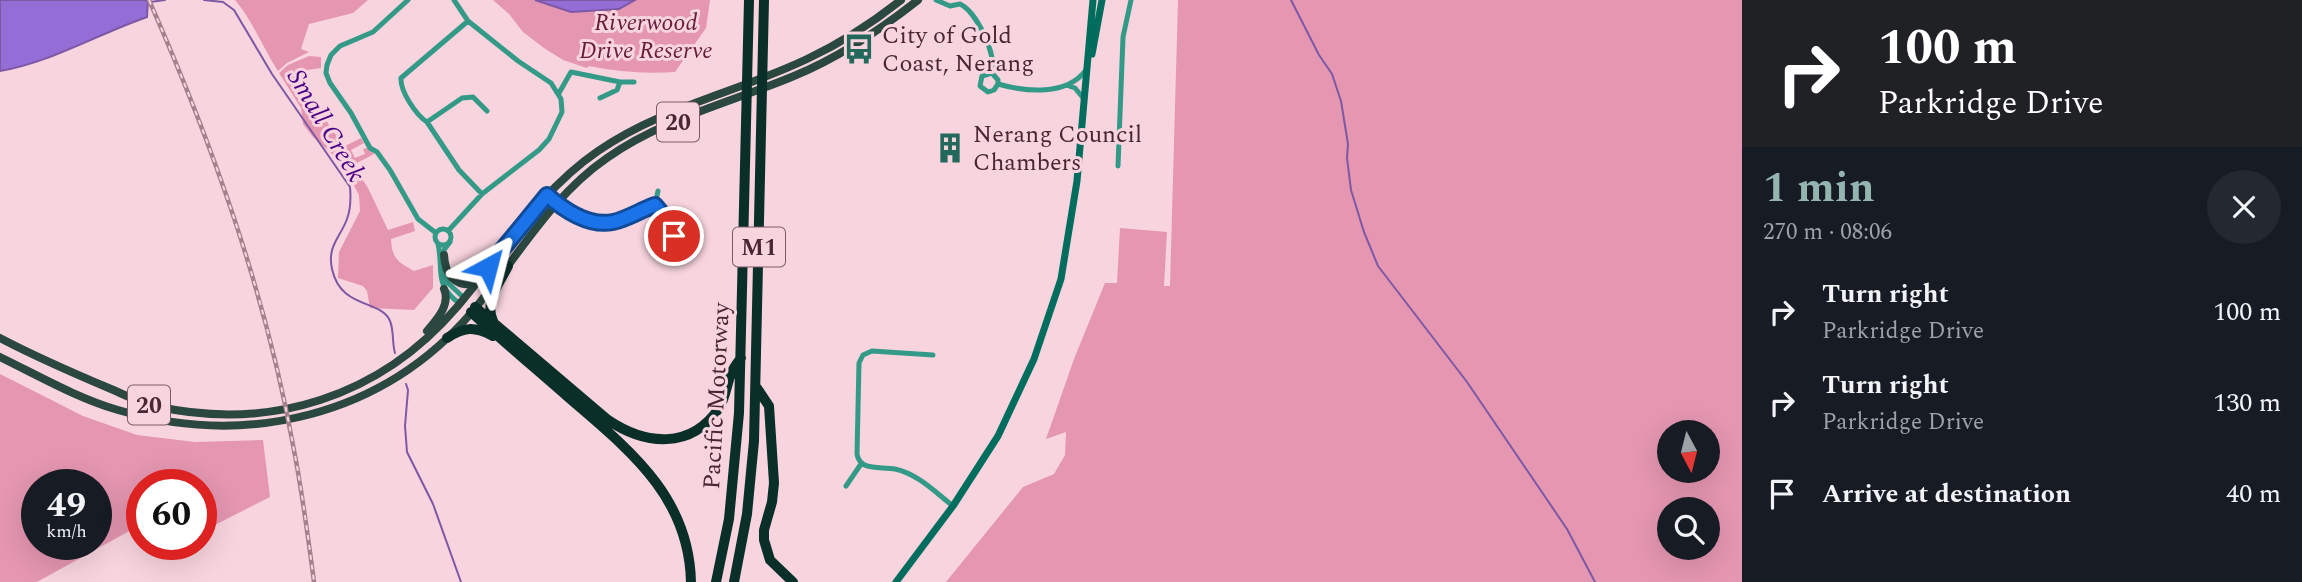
<!DOCTYPE html>
<meta charset="utf-8">
<style>
:root{--surface:#171b24;--page:#242831;--text:#f1f3f6;--muted:#9ea1a6;--accent:#94b4b0}
body{margin:0;font-family:Spectral,serif;background:var(--page);color:var(--text);height:100vh;display:flex;flex-direction:column;font-size:26px;white-space:nowrap}
*{box-sizing:border-box;margin:0}
p{font-size:23px;color:var(--muted)}
.icon{flex:none;width:38px;height:38px;fill:none;stroke:currentColor;stroke-width:2;stroke-linecap:round;stroke-linejoin:round}
.map{position:relative;flex:1;overflow:hidden}
.side{display:flex;flex-direction:column;background:var(--surface);width:560px}
.side>*{flex:none}
.top-card{background:#202124;color:#fff;overflow:hidden}
.needle{width:46px;rotate:173deg}
.controls{position:absolute;left:1657px;top:420px;display:grid;gap:14px}
.controls a{display:grid;place-items:center;width:63px;height:63px;border-radius:50%;background:var(--surface);box-shadow:0 7px 28px #0002;font-size:35px}
.speed{position:absolute;left:21px;top:469px;display:flex;gap:14px;font-size:35px;font-weight:700;text-align:center}
.speed>*{display:grid;place-content:center;width:91px;height:91px;border-radius:50%;background:var(--surface);box-shadow:0 7px 28px #0002;line-height:1}
.speed small{font-size:18px;font-weight:400}
.speed .limit{border:10px solid #d22;background:#fff;color:#111}
.pin{position:absolute;display:grid;place-items:center;width:60px;height:60px;color:#fff;margin:-30px;border:4px solid #fff;border-radius:50%;box-shadow:0 2px 7px #0007}
.me{position:absolute;width:77px;margin:-38px;rotate:38deg;stroke-linejoin:round;filter:drop-shadow(0 0 5px #0008)}
.turn{display:flex;align-items:center;gap:24px;height:147px;padding:0 21px;font-size:32px}
.turn .icon{width:91px;height:91px;stroke-width:2.5}
.turn b{display:block;font-size:49px;line-height:60px}
.round{display:grid;place-items:center;flex:none;width:74px;height:74px;border-radius:37px;background:var(--page)}
.overview{display:flex;align-items:center;justify-content:space-between;height:119px;padding:0 21px}
h1{font-size:42px;font-weight:700;line-height:52px;color:var(--accent)}
ul{padding:0;list-style:none}
li{display:flex;align-items:center;gap:21px;height:91px;padding:0 21px}
li div{flex:1}
li b{display:block;font-size:26px}
li em{font-style:normal}
main{display:flex;flex:1;min-height:0}
.map>svg:first-child{display:block}
</style>
<main>
<div class="map">
<svg width="1742" height="582" viewBox="0 0 1742 582">
<rect width="100%" height="100%" fill="#f8d4de"/>
<path fill="#e596b0" fill-rule="evenodd" d="M235,0H368L353,13L309,24L301,49L309,52L287,63L278,71C263,48 253,21 235,0Z
M493,0H535L571,12L619,9L635,0H710L706,28L675,72C646,74 618,72 589,66L587,68L563,60L544,48L523,32L509,14Z
M1178,0H1742V582H946L1023,487L1054,474L1065,455L1066,432L1046,439L1074,359L1105,283H1117L1120,228L1167,232L1164,286H1170ZM1670,432H1708V471H1670ZM1708,509V548H1670V509Z
M309,56L321,57V68L301,71C307,100 330,122 343,147L361,138L364,143L351,150L355,158L365,154L363,149L367,148L374,154L353,165L368,188L388,230L413,222L415,231L391,239C392,259 398,262 414,271L433,265V288L414,310L370,308L367,291L363,286L338,278L339,252L360,211L359,195L345,169L332,154L313,137L303,124L301,108L279,73L288,65Z
M0,374L83,416L137,435L195,442L263,440L270,497L201,532V485H142V524L37,582H0ZM37,485H96V544H37Z"/>
<path fill="#946dd6" stroke="#7d58a5" stroke-width="2" d="M0,0H148L147,17C98,34 52,62 0,71Z
M535,0H635L619,9L571,12Z"/>
<g fill="none" stroke-linecap="round" stroke-linejoin="round">
<path stroke="#7d58a5" stroke-width="2" d="M145,0L150,2L165,0
M204,0L223,2L234,10L272,74L350,187C351,198 351,208 347,219C340,238 327,246 332,269C341,310 381,299 390,321C394,330 392,343 395,353
M1291,0L1319,55L1332,74L1341,101L1348,144L1347,158L1351,190L1364,232L1378,266L1467,382L1567,529L1595,582
M406,384L408,390L405,426L407,452L433,504L461,582"/>
<path stroke="#349a88" stroke-width="5" d="M408,0L373,32L340,46L331,55L327,65L326,73L330,83L351,113L370,148L377,152L390,170L418,219L436,233
M936,0L950,6L960,4C977,12 997,55 992,73L998,80V84
M468,21L401,78C400,91 416,115 427,122L459,170L482,194
M992,73L982,76L980,86L988,92L994,90L998,84
M998,84C1026,92 1067,96 1086,70
M1069,86L1075,88L1084,99
M559,93L571,72L620,82H634
M600,98L617,90L620,82
M427,122L462,98L473,97L487,111
M1118,166L1123,37L1131,0
M547,195C564,209 588,227 613,222C627,219 641,210 655,205L665,217L680,248
M655,205L658,191
M435 237a8 8 0 1 1 16 0a8 8 0 1 1-16 0Z
M448,231L482,194L539,150L549,139L562,112L561,99L551,83L518,61L468,21L454,0
M438,244C444,271 433,284 460,304
M444,258V250L450,242
M444,268L448,283L464,298
M933,355L872,351L863,355L859,363L857,454C860,472 881,466 895,469C918,474 935,492 953,506
M846,486L861,464"/>
<path stroke="#006d5e" stroke-width="7" d="M1092,54L1102,0
M896,582L953,506L998,436L1034,359L1061,279L1077,181L1093,0"/>
<path stroke="#2a4740" stroke-width="8" d="M444,255C445,275 455,287 475,284
M427,331C436,320 451,305 444,289
M0,338C36,357 73,373 111,389C125,395 140,403 155,406C270,432 380,397 457,307C503,253 538,192 598,151C662,107 738,92 807,59C841,43 872,23 901,0
M0,357C39,376 77,398 118,410C248,448 383,416 472,312C516,260 550,197 607,158C662,119 732,102 794,76C840,57 880,30 918,0"/>
<path stroke="#0a2f29" stroke-width="10" d="M475,307L608,420C645,445 691,450 719,408C727,395 726,384 732,372C734,367 738,362 741,358
M471,312C503,341 536,369 568,397C628,449 689,495 691,582
M493,321C484,302 500,282 508,266
M447,338C464,327 474,326 493,336
M757,388L769,406L774,483L772,502L764,530V540L770,560L793,582
M716,582L729,519L739,413L749,0
M734,582L747,514L754,441L764,0"/>
<g stroke="#a4818c" stroke-width="4.5">
<path id="rail" d="M149,0C212,143 265,291 293,445C302,490 308,536 314,582"/>
</g>
<use href="#rail" stroke="#f8d4de" stroke-width="2" stroke-dasharray="5" stroke-linecap="butt"/>
</g>
<g fill="none" stroke-linecap="round" stroke-linejoin="round">
<g stroke="#114b97" stroke-width="18">
<path id="route" d="M488,267L547,195C564,210 588,227 613,222C627,219 641,210 655,205L665,217L674,236"/>
</g>
<use href="#route" stroke="#1a73e8" stroke-width="12"/>
</g>
<defs>
<g id="bus-bare" transform="scale(2.415)"><path d="M-5-6H5V4H4V6H2V4H-2V6H-4V4H-5ZM-3.5-4V0h7V-4ZM-3.5 1.2v1.5H-2V1.2ZM2 1.2v1.5H3.5V1.2Z" fill="#22685b" stroke="#f8d4de" stroke-width="2.5" paint-order="stroke"/></g>
<g id="building-bare" transform="scale(2.415)"><path d="M-4-6H4V6H1V3H-1V6H-4ZM-2.5-4.3h1.7v1.8h-1.7ZM.8-4.3h1.7v1.8H.8ZM-2.5-1h1.7V.8h-1.7ZM.8-1h1.7V.8H.8Z" fill="#22685b" stroke="#f8d4de" stroke-width="2.5" paint-order="stroke"/></g>
</defs>
<g fill-rule="evenodd">
<use href="#bus-bare" x="859" y="49"/>
<use href="#building-bare" x="950" y="148"/>
</g>
<g text-anchor="middle" stroke-width="6" stroke-linejoin="round" paint-order="stroke">
<g fill="#f8d4de" stroke="#7d5a66" stroke-width="2">
<rect x="657" y="102.5" width="42" height="39" rx="5"/>
<rect x="733" y="227.5" width="52" height="39" rx="5"/>
<rect x="128" y="385.5" width="42" height="39" rx="5"/>
</g>
<g font-size="23" font-weight="bold" fill="#482632">
<text x="678" y="130">20</text>
<text x="759" y="255">M1</text>
<text x="149" y="413">20</text>
</g>
<g font-size="24" font-style="italic" fill="#661b3a" stroke="#f8d4de">
<text x="646" y="30">Riverwood<tspan x="646" dy="28">Drive Reserve</tspan></text>
</g>
<g font-size="24" fill="#482632" stroke="#f8d4de" text-anchor="start">
<text x="882" y="43">City of Gold<tspan x="882" dy="28">Coast, Nerang</tspan></text>
<text x="973" y="142">Nerang Council<tspan x="973" dy="28">Chambers</tspan></text>
</g>
<g font-size="24" fill="#482632" stroke="#f8d4de">
<text transform="translate(716 396) rotate(-87)" y="8">Pacific Motorway</text>
</g>
<g font-size="26" font-style="italic" fill="#490087" stroke="#f8d4de">
<text transform="translate(327 125) rotate(59)" y="9">Small Creek</text>
</g>
</g>
</svg>
<div class="controls">
<a><svg class="needle" viewBox="-14 -14 28 28"><path d="M0-13l5 13h-10z" fill="#e53935"/><path d="M0 13l5-13h-10z" fill="#9ea1a6"/></svg></a>
<a><svg class="icon" aria-label="search" viewBox="0 0 24 24"><circle cx="10" cy="10" r="6"/><path d="M15 15l6 6"/></svg></a>
</div>
<div class="speed"><div>49<small>km/h</small></div><div class="limit">60</div></div>
<div class="pin" style="left:674px;top:236px;background:#d93025"><svg class="icon" aria-label="arrive" viewBox="0 0 24 24"><path d="M6 21V4h12l-3 4 3 4H6"/></svg></div>
<svg class="me" style="left:488px;top:267px" viewBox="-20 -20 40 40"><path d="M0-17L14 15 0 8-14 15z" fill="#1a73e8" stroke="#fff" stroke-width="4"/></svg>
</div>
<section class="side">
<div class="top-card">
<div class="turn"><svg class="icon" aria-label="right" viewBox="0 0 24 24"><path d="M7 20v-9h11M14 6l5 5-5 5"/></svg><div><b>100 m</b>Parkridge Drive</div></div>
</div>
<div class="overview"><div><h1>1 min</h1><p>270 m · 08:06</p></div><a class="round"><svg class="icon" aria-label="close" viewBox="0 0 24 24"><path d="M6 6l12 12M18 6L6 18"/></svg></a></div>
<ul>
<li><svg class="icon" aria-label="right" viewBox="0 0 24 24"><path d="M7 20v-9h11M14 6l5 5-5 5"/></svg><div><b>Turn right</b><p>Parkridge Drive</p></div><em>100 m</em></li>
<li><svg class="icon" aria-label="right" viewBox="0 0 24 24"><path d="M7 20v-9h11M14 6l5 5-5 5"/></svg><div><b>Turn right</b><p>Parkridge Drive</p></div><em>130 m</em></li>
<li><svg class="icon" aria-label="arrive" viewBox="0 0 24 24"><path d="M6 21V4h12l-3 4 3 4H6"/></svg><div><b>Arrive at destination</b></div><em>40 m</em></li>
</ul>
</section>
</main>
